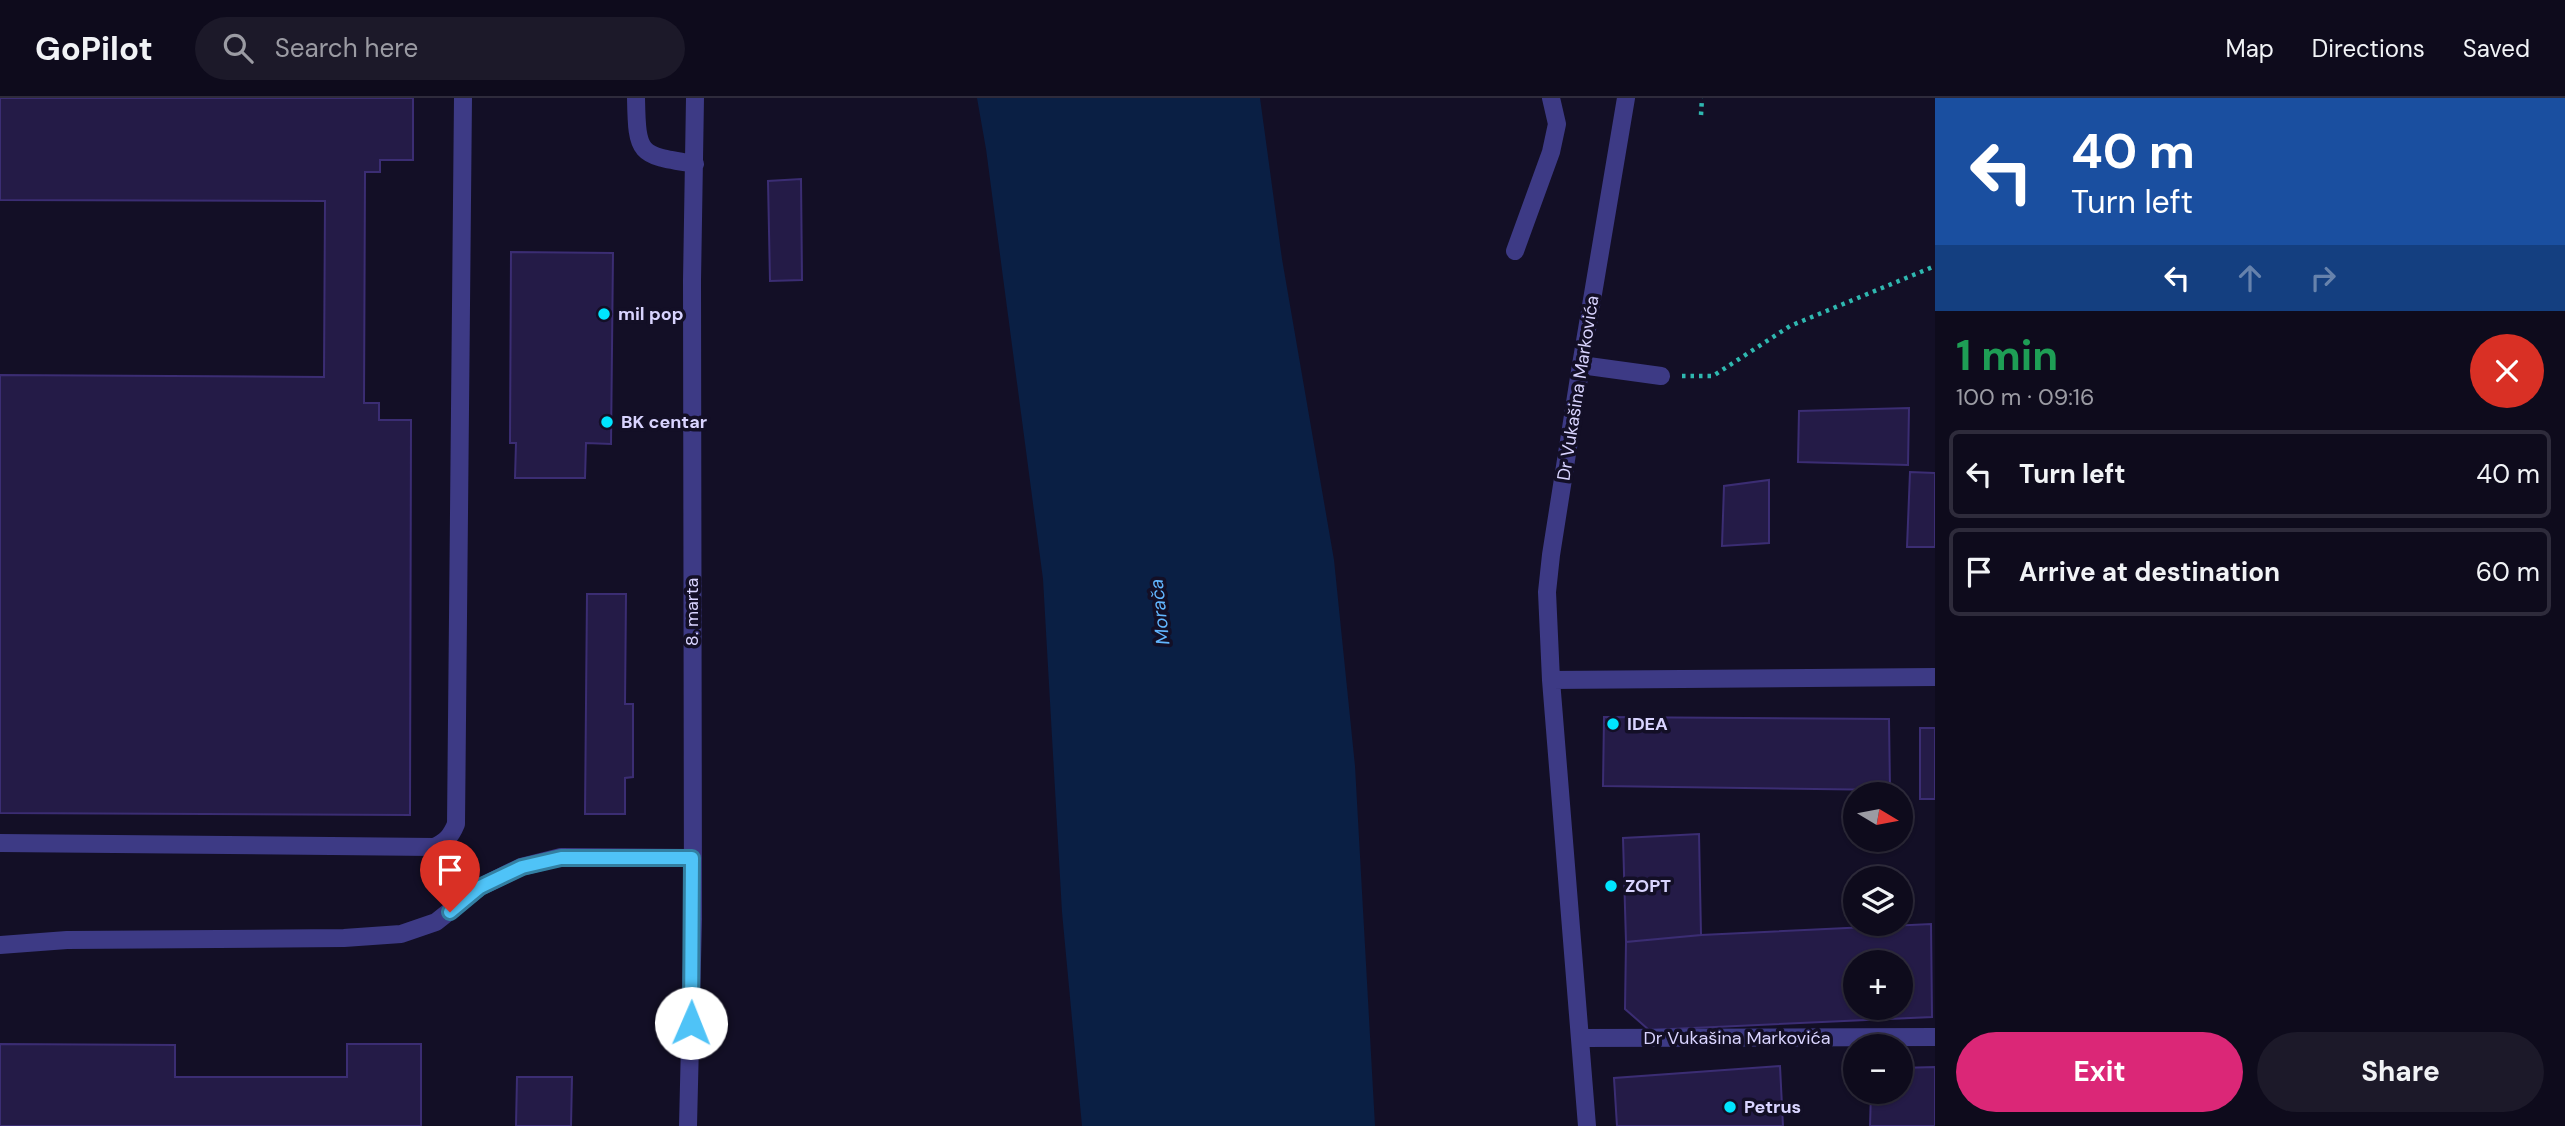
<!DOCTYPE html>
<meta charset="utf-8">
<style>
:root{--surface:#0e0b1c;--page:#1c1929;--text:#f1f3f6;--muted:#9b9ba3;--line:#2e2b3b;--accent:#db2777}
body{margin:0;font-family:"DM Sans",sans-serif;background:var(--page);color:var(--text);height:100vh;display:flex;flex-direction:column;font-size:26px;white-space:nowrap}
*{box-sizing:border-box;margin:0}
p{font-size:23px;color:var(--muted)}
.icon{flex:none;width:38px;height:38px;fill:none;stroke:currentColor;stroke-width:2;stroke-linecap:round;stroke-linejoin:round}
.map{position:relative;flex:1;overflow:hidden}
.details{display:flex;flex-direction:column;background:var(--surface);width:630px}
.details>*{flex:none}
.hud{background:#1a4fa0;color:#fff;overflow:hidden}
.needle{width:46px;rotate:100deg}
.controls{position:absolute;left:1843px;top:684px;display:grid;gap:14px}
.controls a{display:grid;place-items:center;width:70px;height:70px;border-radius:50%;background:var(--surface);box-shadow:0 2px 5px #0004,0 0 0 2px var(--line);font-size:35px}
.pin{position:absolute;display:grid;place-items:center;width:60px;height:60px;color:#fff;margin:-72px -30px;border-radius:50% 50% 50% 0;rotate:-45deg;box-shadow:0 0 7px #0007}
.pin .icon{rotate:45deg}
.me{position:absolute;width:77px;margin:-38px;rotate:1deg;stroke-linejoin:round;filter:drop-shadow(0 0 5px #0008)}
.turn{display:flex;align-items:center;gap:24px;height:147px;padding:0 21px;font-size:32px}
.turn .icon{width:91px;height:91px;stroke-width:2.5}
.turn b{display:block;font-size:49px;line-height:60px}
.lanes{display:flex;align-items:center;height:66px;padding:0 21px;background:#0003;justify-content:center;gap:35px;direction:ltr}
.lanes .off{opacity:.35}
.round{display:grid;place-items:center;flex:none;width:74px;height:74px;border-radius:37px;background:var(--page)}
.overview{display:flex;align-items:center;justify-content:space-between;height:119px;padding:0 21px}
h1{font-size:42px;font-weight:700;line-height:52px;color:#1e9e55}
.cta{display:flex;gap:14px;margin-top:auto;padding:14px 21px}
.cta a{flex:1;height:80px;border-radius:42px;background:var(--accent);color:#fff;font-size:28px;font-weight:700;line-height:80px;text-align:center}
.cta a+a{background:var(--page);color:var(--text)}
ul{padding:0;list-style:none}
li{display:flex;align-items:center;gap:21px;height:88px;margin:0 14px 10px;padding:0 7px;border:4px solid var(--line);border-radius:10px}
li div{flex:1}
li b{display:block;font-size:26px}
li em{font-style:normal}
header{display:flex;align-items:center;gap:42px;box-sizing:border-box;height:98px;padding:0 35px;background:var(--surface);border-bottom:2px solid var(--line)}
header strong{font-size:33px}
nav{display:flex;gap:38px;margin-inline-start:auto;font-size:24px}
.search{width:490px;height:63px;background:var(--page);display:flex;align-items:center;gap:18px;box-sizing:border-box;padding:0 24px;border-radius:38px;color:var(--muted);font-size:26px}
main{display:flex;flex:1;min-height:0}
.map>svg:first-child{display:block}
</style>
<header>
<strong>GoPilot</strong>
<div class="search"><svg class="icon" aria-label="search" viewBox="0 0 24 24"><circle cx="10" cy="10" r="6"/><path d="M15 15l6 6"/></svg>Search here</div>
<nav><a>Map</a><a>Directions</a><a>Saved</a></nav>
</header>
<main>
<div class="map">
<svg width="1935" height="1028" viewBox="0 0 1935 1028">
<rect width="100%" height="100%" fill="#130f26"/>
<path fill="#0a1f44" d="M977,0H1260L1282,161L1334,462L1355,668L1375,1028H1082L1062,814L1043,481L986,51Z"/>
<path fill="#241b47" stroke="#3b2d73" stroke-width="2" fill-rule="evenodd" d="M0,0H413V62H380V74H365L364,305H379V322H411L410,717L0,715V277L324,279L325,103L0,102Z
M801,81L802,182L770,183L768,83Z
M511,154L613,155L611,346L586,345L585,380H515L516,345H510Z
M1909,310L1908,367L1798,364L1799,313Z
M1910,374L1935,375V449H1907Z
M1769,382V445L1722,448L1724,388Z
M587,496H626L625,606H633V679L625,680V716H585Z
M1604,619L1889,621L1890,692L1603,688Z
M1920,630H1935V701H1920Z
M1699,736L1701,837L1626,844L1623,740Z
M1931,826L1932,919L1649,932L1625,911L1626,844L1701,837ZM1855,864H1900V910H1855Z
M0,946L175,947V979H347V946H421V1028H0Z
M1780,968L1783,1028H1617L1614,980Z
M1935,969V1028H1870L1871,994H1900V970Z
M517,979H572L571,1028H516Z"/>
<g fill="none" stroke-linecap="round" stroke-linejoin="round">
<path stroke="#2fb8b0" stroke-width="4.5" stroke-dasharray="3.5 5" stroke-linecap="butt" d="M1701,17L1702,0
M1682,278H1713L1790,228L1935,168"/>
<path stroke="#3d3a85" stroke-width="18" d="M636,0C637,58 639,57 695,66
M1515,153L1551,54L1557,26L1551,0
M1581,267L1661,278
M1551,582L1935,579
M0,745L434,749C446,744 451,738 456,726L463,0
M0,847L67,842L344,840L401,836L436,824L480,789L521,769L561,759L693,760
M1581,940L1935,939
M688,1028L693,821L692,183L695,0
M1587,1028L1551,582L1547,494L1551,457L1581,267L1626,0"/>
</g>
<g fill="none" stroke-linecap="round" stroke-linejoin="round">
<g stroke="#337fa1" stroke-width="18">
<path id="route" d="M450,814L480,789L522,769L561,760H692L691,925"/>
</g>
<use href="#route" stroke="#4fc3f7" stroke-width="12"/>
</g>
<g fill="#00e5ff" stroke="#130f26" stroke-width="2.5">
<circle cx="604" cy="216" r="7"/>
<circle cx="607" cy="324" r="7"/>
<circle cx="1613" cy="626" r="7"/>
<circle cx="1611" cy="788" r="7"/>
<circle cx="1730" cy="1009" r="7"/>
</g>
<g text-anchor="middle" stroke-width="7" stroke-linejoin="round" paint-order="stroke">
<g font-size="18" font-weight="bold" fill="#d9d4ff" stroke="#130f26" text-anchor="start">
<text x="618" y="222">mil pop</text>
<text x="621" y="330">BK centar</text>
<text x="1627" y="632">IDEA</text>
<text x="1625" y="794">ZOPT</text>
<text x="1744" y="1015">Petrus</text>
</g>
<g font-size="18" fill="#d9d4ff" stroke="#130f26">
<text transform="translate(1578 290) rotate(-81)" y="6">Dr Vukašina Markovića</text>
<text transform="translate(692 514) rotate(-90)" y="6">8. marta</text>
<text x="1737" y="946">Dr Vukašina Markovića</text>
</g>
<g font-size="19" font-style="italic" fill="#62b6ff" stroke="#130f26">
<text transform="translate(1159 514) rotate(-96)" y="7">Morača</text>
</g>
</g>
</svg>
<div class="controls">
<a><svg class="needle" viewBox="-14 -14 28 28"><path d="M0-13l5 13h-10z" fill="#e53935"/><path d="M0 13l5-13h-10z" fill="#9b9ba3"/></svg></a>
<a><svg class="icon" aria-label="layers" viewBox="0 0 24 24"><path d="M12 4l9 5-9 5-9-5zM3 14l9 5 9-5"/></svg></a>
<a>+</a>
<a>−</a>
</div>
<div class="pin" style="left:450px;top:814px;background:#d93025"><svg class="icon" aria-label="arrive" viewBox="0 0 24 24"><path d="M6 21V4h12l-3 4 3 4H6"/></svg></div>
<svg class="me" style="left:691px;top:925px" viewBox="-20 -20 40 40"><circle r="19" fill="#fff"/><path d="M0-13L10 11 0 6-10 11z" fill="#4fc3f7"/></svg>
</div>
<section class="details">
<div class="hud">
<div class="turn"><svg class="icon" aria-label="left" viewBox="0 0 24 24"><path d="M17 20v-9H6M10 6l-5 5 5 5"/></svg><div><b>40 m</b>Turn left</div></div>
<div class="lanes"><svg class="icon" aria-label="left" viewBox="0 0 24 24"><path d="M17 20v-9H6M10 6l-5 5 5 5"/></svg><svg class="icon off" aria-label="ahead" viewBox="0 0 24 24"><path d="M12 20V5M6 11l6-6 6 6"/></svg><svg class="icon off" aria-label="right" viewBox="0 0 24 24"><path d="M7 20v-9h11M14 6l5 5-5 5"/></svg></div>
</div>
<div class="overview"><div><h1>1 min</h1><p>100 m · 09:16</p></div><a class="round" style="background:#d93025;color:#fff"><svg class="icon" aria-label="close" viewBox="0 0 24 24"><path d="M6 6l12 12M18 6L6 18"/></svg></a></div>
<ul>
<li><svg class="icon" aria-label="left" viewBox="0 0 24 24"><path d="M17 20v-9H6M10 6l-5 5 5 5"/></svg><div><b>Turn left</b></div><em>40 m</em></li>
<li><svg class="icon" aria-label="arrive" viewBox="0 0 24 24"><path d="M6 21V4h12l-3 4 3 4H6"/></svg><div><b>Arrive at destination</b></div><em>60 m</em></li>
</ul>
<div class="cta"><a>Exit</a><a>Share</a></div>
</section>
</main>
